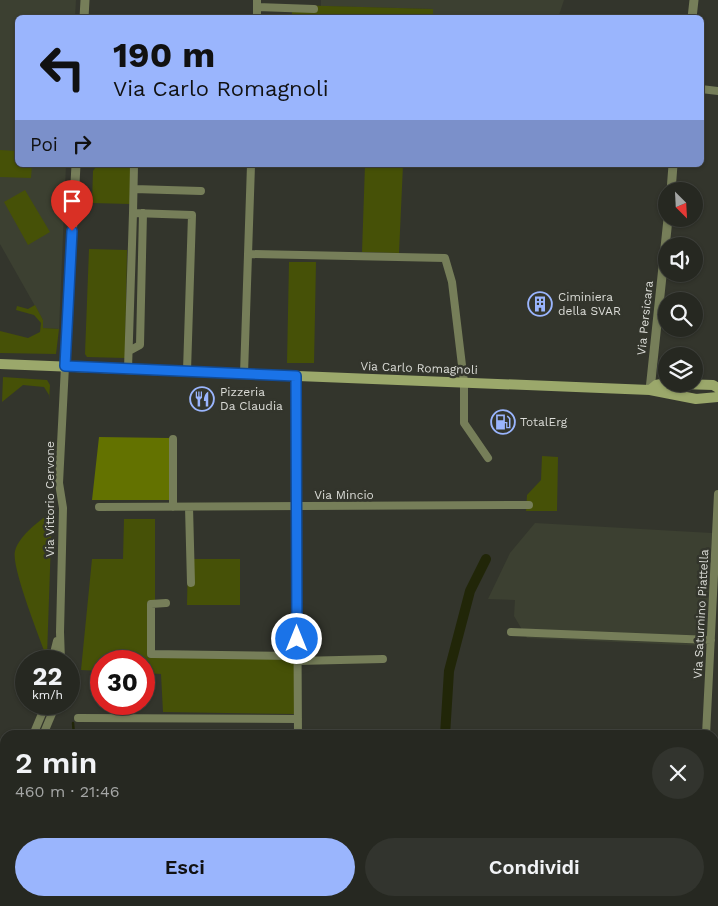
<!DOCTYPE html>
<html lang="it">
<meta charset="utf-8">
<style>
:root{--surface:#262821;--page:#32342e;--text:#f1f3f6;--muted:#a4a6a5;--line:#42443f;--accent:#9ab5fd}
body{margin:0;font-family:"Work Sans",sans-serif;background:var(--page);color:var(--text);height:100vh;display:flex;flex-direction:column;font-size:19px;white-space:nowrap}
*{box-sizing:border-box;margin:0}
p{font-size:16px;color:var(--muted)}
.icon{flex:none;width:28px;height:28px;fill:none;stroke:currentColor;stroke-width:2;stroke-linecap:round;stroke-linejoin:round}
.map{position:relative;flex:1;overflow:hidden}
.details{position:absolute;left:0px;top:730px;width:719px;height:176px;display:flex;flex-direction:column;background:var(--surface);border-radius:15px 15px 0 0;box-shadow:0 1px 4px #0004,0 0 0 1px var(--line)}
.details>*{flex:none}
.hud{position:absolute;left:15px;top:15px;width:689px;height:152px;border-radius:8px;box-shadow:0 1px 4px #0004,0 0 0 1px var(--line);background:#9ab5fd;color:#111;overflow:hidden}
.needle{width:32px;rotate:156deg}
.buttons{position:absolute;left:658px;top:182px;display:grid;gap:10px}
.buttons a{display:grid;place-items:center;width:45px;height:45px;border-radius:50%;background:var(--surface);box-shadow:0 1px 4px #0004,0 0 0 1px var(--line);font-size:25px}
.speed{position:absolute;left:15px;top:650px;display:flex;gap:10px;font-size:25px;font-weight:700;text-align:center}
.speed>*{display:grid;place-content:center;width:65px;height:65px;border-radius:50%;background:var(--surface);box-shadow:0 1px 4px #0004,0 0 0 1px var(--line);line-height:1}
.speed small{font-size:12px;font-weight:400}
.speed .limit{border:8px solid #d22;background:#fff;color:#111}
.pin{position:absolute;display:grid;place-items:center;width:42px;height:42px;color:#fff;margin:-51px -21px;border-radius:50% 50% 50% 0;rotate:-45deg;box-shadow:0 0 5px #0007}
.pin .icon{rotate:45deg}
.me{position:absolute;width:55px;margin:-28px;rotate:0deg;stroke-linejoin:round;filter:drop-shadow(0 0 4px #0008)}
.turn{display:flex;align-items:center;gap:18px;height:105px;padding:0 15px;font-size:22px}
.turn .icon{width:65px;height:65px;stroke-width:2.5}
.turn b{display:block;font-size:35px;line-height:42px}
.then{display:flex;align-items:center;height:48px;padding:0 15px;background:#0003;gap:10px;font-size:19px}
.round{display:grid;place-items:center;flex:none;width:52px;height:52px;border-radius:26px;background:var(--page)}
.summary{display:flex;align-items:center;justify-content:space-between;height:85px;padding:0 15px}
h1{font-size:30px;font-weight:600;line-height:38px}
.cta{display:flex;gap:10px;margin-top:auto;padding:10px 15px}
.cta a{flex:1;height:58px;border-radius:30px;background:var(--accent);color:#111;font-size:20px;font-weight:600;line-height:58px;text-align:center}
.cta a+a{background:var(--page);color:var(--text)}
.map>svg:first-child{display:block}
</style>
<div class="map">
<svg width="718" height="906" viewBox="0 0 718 906">
<rect width="100%" height="100%" fill="#33352c"/>
<path fill="#3c4031" d="M0,0H76L75,17L18,18V165H66L59,329L43,328V320L0,244Z
M321,0H564L558,18H433V9L321,6Z
M535,523L712,533L706,646L527,638L514,616L515,600L488,599L510,553Z
M714,819H718V906H710V901H714Z"/>
<path fill="#465107" d="M292,5L433,9V17L292,18Z
M0,150L17,151L18,165H32L31,178L0,177Z
M97,165H132L130,204L92,203L93,171Z
M365,165H403L399,253L362,252Z
M25,190L50,232L28,245L4,202Z
M89,249L127,250L125,358L87,357L85,354Z
M289,262H316L314,363H287Z
M35,305L43,320V328L59,329L56,354L0,353V331L28,338L40,332L41,323L34,315L16,310L17,306L28,309Z
M3,377L47,380L50,385L49,400V395L44,387L23,385L2,402Z
M542,456L558,457L557,511H526L527,495L541,480Z
M52,511L47,656H46C39,636 11,567 15,551C20,534 39,522 52,511Z
M124,519H155V601L147,602L148,658H295V714L163,712L161,674L144,673V661H101V671L81,670L92,559H123Z
M188,559H240V605H187Z"/>
<path fill="#637200" d="M99,437L169,438V500H92Z
M62,901H242V906H62Z"/>
<g fill="none" stroke-linecap="round" stroke-linejoin="round">
<path stroke="#212608" stroke-width="2.5" d="M73,723L74,735
M79,901V906"/>
<path stroke="#212608" stroke-width="10" d="M445,735L449,671L470,591L486,559
M468,901L469,906"/>
<path stroke="#767e59" stroke-width="8" d="M257,7L314,9
M257,18V0
M701,89L718,91
M134,189L201,191
M133,213L134,165
M248,254L445,258L452,282L464,382V423L488,458
M129,351L140,345L143,213
M128,369L133,213L192,215L187,371
M244,374L251,165
M296,376L298,735
M173,439V507
M99,507L529,505
M189,507L191,583
M166,603L151,604V654L297,656
M511,632L711,640
M52,661L57,641
M61,661L60,632L63,508L59,483L65,366
M297,661L383,659
M78,718L298,719
M33,735L46,704
M43,735L56,704
M706,735L718,494
M0,766L5,763
M0,776L5,774
M299,901V906
M699,906V901"/>
<path stroke="#767e59" stroke-width="9" d="M84,18L85,0
M692,18L694,0
M671,191L673,165
M65,366L76,165
M650,390L668,219"/>
<path stroke="#9ba86b" stroke-width="10" d="M0,364L650,390L696,399L718,397
M681,384L713,385L718,388
M650,390L656,385L666,383"/>
</g>
<g fill="none" stroke-linecap="round" stroke-linejoin="round">
<g stroke="#114b97" stroke-width="12">
<path id="route" d="M72,231L65,366L296,376L297,639"/>
</g>
<use href="#route" stroke="#1a73e8" stroke-width="9"/>
</g>
<defs>
<g id="building-ring" transform="scale(1.25)"><circle r="9.5" fill="#33352c" stroke="#9ab5fd" stroke-width="1.5"/><path d="M-4-6H4V6H1V3H-1V6H-4ZM-2.5-4.3h1.7v1.8h-1.7ZM.8-4.3h1.7v1.8H.8ZM-2.5-1h1.7V.8h-1.7ZM.8-1h1.7V.8H.8Z" fill="#9ab5fd"/></g>
<g id="restaurant-ring" transform="scale(1.25)"><circle r="9.5" fill="#33352c" stroke="#9ab5fd" stroke-width="1.5"/><path d="M-5-6h1v4h1v-4h1v4h1v-4h1v5L-1.5 .5V6h-2V.5L-5-1ZM5-6V6H3V1.5H1.5Q1.5-4 5-6Z" fill="#9ab5fd"/></g>
<g id="fuel-ring" transform="scale(1.25)"><circle r="9.5" fill="#33352c" stroke="#9ab5fd" stroke-width="1.5"/><path d="M-5.5-6h7V0h2V4h1.3V-2.5L3-4.5l.8-.8L6-3V5H2.5V1h-1V6h-7ZM-4.2-4.7v3.2H.2V-4.7Z" fill="#9ab5fd"/></g>
</defs>
<g fill-rule="evenodd">
<use href="#building-ring" x="540" y="304"/>
<use href="#restaurant-ring" x="202" y="399"/>
<use href="#fuel-ring" x="503" y="422"/>
</g>
<g text-anchor="middle" stroke-width="5" stroke-linejoin="round" paint-order="stroke">
<g font-size="12" fill="#dbdcd7" stroke="#33352c" text-anchor="start">
<text x="558" y="301">Ciminiera<tspan x="558" dy="14">della SVAR</tspan></text>
<text x="220" y="396">Pizzeria<tspan x="220" dy="14">Da Claudia</tspan></text>
<text x="520" y="426">TotalErg</text>
</g>
<g font-size="12" fill="#dbdcd7" stroke="#33352c">
<text transform="translate(645 318) rotate(-84)" y="4">Via Persicara</text>
<text transform="translate(419 368) rotate(2)" y="4">Via Carlo Romagnoli</text>
<text x="344" y="499">Via Mincio</text>
<text transform="translate(50 499) rotate(-90)" y="4">Via Vittorio Cervone</text>
<text transform="translate(701 614) rotate(-87)" y="4">Via Saturnino Piattella</text>
</g>
</g>
</svg>
<div class="buttons">
<a><svg class="needle" viewBox="-14 -14 28 28"><path d="M0-13l5 13h-10z" fill="#e53935"/><path d="M0 13l5-13h-10z" fill="#a4a6a5"/></svg></a>
<a><svg class="icon" aria-label="sound" viewBox="0 0 24 24"><path d="M4 9h4l5-4v14l-5-4H4zM17 9q2 3 0 6"/></svg></a>
<a><svg class="icon" aria-label="search" viewBox="0 0 24 24"><circle cx="10" cy="10" r="6"/><path d="M15 15l6 6"/></svg></a>
<a><svg class="icon" aria-label="layers" viewBox="0 0 24 24"><path d="M12 4l9 5-9 5-9-5zM3 14l9 5 9-5"/></svg></a>
</div>
<div class="speed"><div>22<small>km/h</small></div><div class="limit">30</div></div>
<div class="pin" style="left:72px;top:231px;background:#d93025"><svg class="icon" aria-label="arrive" viewBox="0 0 24 24"><path d="M6 21V4h12l-3 4 3 4H6"/></svg></div>
<svg class="me" style="left:297px;top:639px" viewBox="-20 -20 40 40"><circle r="17" fill="#1a73e8" stroke="#fff" stroke-width="3"/><path d="M0-11L8 9 0 5-8 9z" fill="#fff"/></svg>
<div class="hud">
<div class="turn"><svg class="icon" aria-label="left" viewBox="0 0 24 24"><path d="M17 20v-9H6M10 6l-5 5 5 5"/></svg><div><b>190 m</b>Via Carlo Romagnoli</div></div>
<div class="then">Poi<svg class="icon" aria-label="right" viewBox="0 0 24 24"><path d="M7 20v-9h11M14 6l5 5-5 5"/></svg></div>
</div>
<section class="details">
<div class="summary"><div><h1>2 min</h1><p>460 m · 21:46</p></div><a class="round"><svg class="icon" aria-label="close" viewBox="0 0 24 24"><path d="M6 6l12 12M18 6L6 18"/></svg></a></div>
<div class="cta"><a>Esci</a><a>Condividi</a></div>
</section>
</div>
